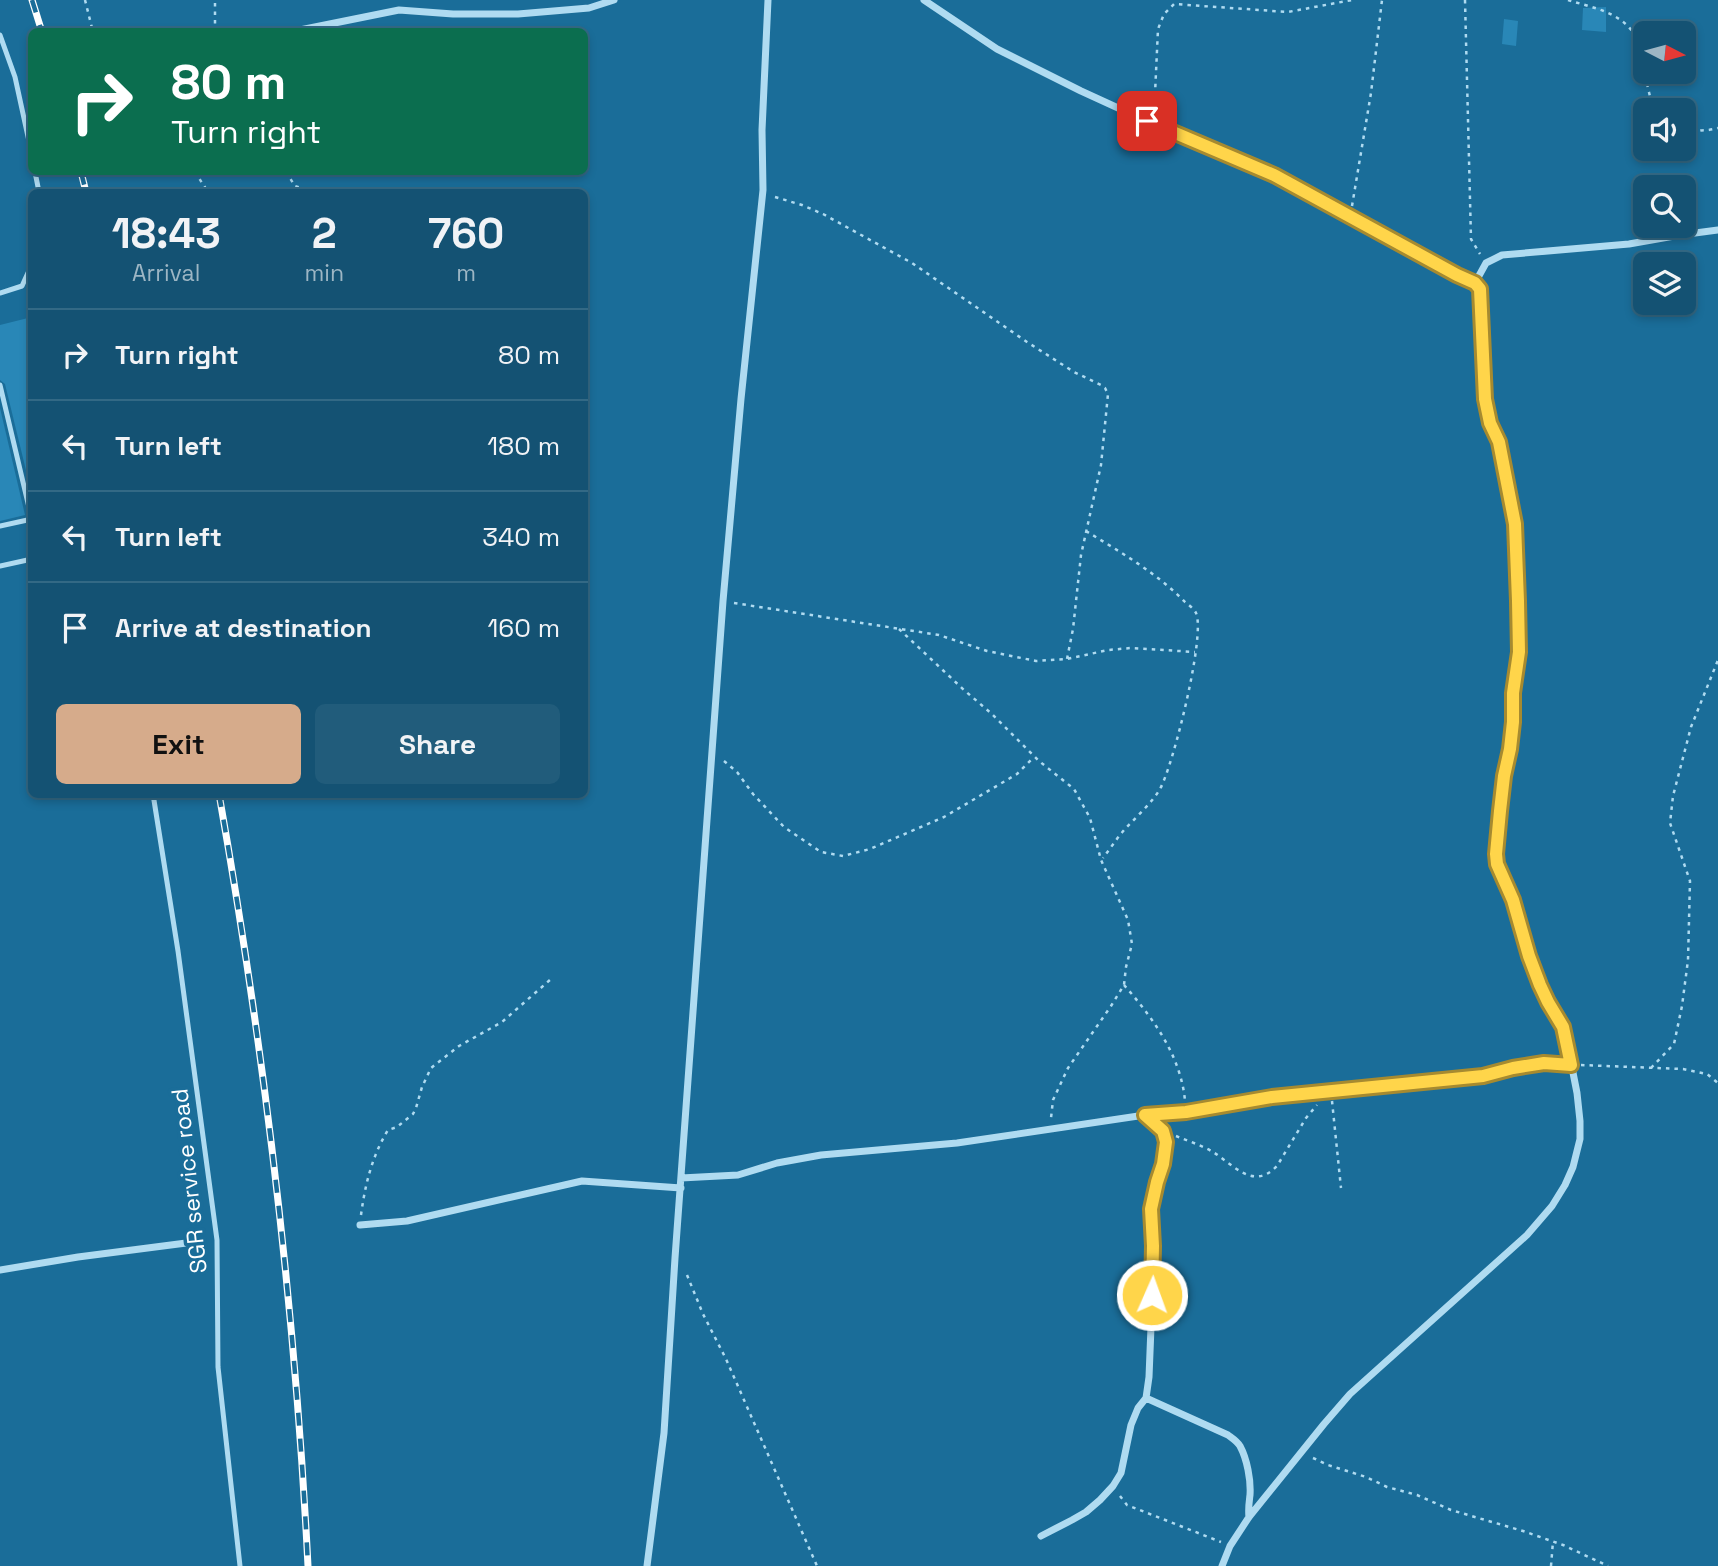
<!DOCTYPE html>
<style>
:root{--surface:#145273;--page:#215c7b;--text:#f1f3f6;--muted:#9db6c4;--line:#336985;--accent:#d6ab8b}
body{margin:0;font-family:"Space Grotesk",sans-serif;background:var(--page);color:var(--text);height:100vh;display:flex;flex-direction:column;font-size:26px;white-space:nowrap}
*{box-sizing:border-box;margin:0}
p{font-size:23px;color:var(--muted)}
.icon{flex:none;width:38px;height:38px;fill:none;stroke:currentColor;stroke-width:2;stroke-linecap:round;stroke-linejoin:round}
.map{position:relative;flex:1;overflow:hidden}
.side{position:absolute;left:28px;top:189px;width:560px;height:609px;display:flex;flex-direction:column;background:var(--surface);border-radius:10px;box-shadow:0 4px 10px #0003,0 0 0 2px var(--line)}
.side>*{flex:none}
.guide{position:absolute;left:28px;top:28px;width:560px;height:147px;border-radius:10px;box-shadow:0 4px 10px #0003,0 0 0 2px var(--line);background:#0b6e4f;color:#fff;overflow:hidden}
.needle{width:46px;rotate:96deg}
.fabs{position:absolute;left:1633px;top:21px;display:grid;gap:14px}
.fabs a{display:grid;place-items:center;width:63px;height:63px;border-radius:10px;background:var(--surface);box-shadow:0 4px 10px #0003,0 0 0 2px var(--line);font-size:35px}
.pin{position:absolute;display:grid;place-items:center;width:60px;height:60px;color:#fff;margin:-30px;border-radius:14px;box-shadow:0 4px 10px #0006}
.me{position:absolute;width:77px;margin:-38px;rotate:2deg;stroke-linejoin:round;filter:drop-shadow(0 0 5px #0008)}
.turn{display:flex;align-items:center;gap:24px;height:147px;padding:0 28px;font-size:32px}
.turn .icon{width:91px;height:91px;stroke-width:2.5}
.turn b{display:block;font-size:49px;line-height:60px}
.eta{display:flex;justify-content:space-evenly;align-items:center;height:119px;text-align:center}
.eta b{font-size:42px;font-weight:700;line-height:49px}
.cta{display:flex;gap:14px;margin-top:auto;padding:14px 28px}
.cta a{flex:1;height:80px;border-radius:10px;background:var(--accent);color:#111;font-size:28px;font-weight:700;line-height:80px;text-align:center}
.cta a+a{background:var(--page);color:var(--text)}
ul{padding:0;list-style:none}
li{display:flex;align-items:center;gap:21px;height:91px;padding:0 28px;border-top:2px solid var(--line)}
li div{flex:1}
li b{display:block;font-size:26px}
li em{font-style:normal}
.map>svg:first-child{display:block}
</style>
<div class="map">
<svg width="1718" height="1566" viewBox="0 0 1718 1566">
<rect width="100%" height="100%" fill="#1a6d99"/>
<path fill="#2987b7" d="M1606,7V32L1582,30L1583,8Z
M1504,19L1518,21L1516,46L1502,44Z
M32,317V495L5,384L0,380V325Z
M0,408L25,515L0,521Z"/>
<g fill="none" stroke-linecap="round" stroke-linejoin="round">
<path stroke="#afdbf1" stroke-width="2.5" stroke-dasharray="3.5 5" stroke-linecap="butt" d="M85,0L93,32
M1465,0L1471,239L1480,254
M1568,0C1593,8 1622,12 1636,37L1652,105L1657,110
M215,32V0
M1150,112L1155,94L1158,29L1164,14L1174,4L1288,12L1352,0
M1684,126C1694,132 1707,131 1718,128
M195,172L208,192
M286,172L295,186L313,192
M403,192L410,191
M775,197L802,205L823,214L912,263L1027,342L1074,372L1101,385L1105,388L1108,394L1101,465L1081,555L1073,629L1067,659
M1352,206L1371,93L1382,0
M1086,531C1120,552 1157,573 1185,602C1189,605 1194,609 1196,613C1206,635 1173,766 1160,789C1151,804 1137,816 1125,829C1117,838 1110,849 1103,858
M734,603L939,635L987,651L1036,661L1067,659L1108,650L1131,648L1195,652
M899,629L964,690L992,714L1039,761L1074,789L1090,818L1101,860L1128,920L1132,944L1126,967L1124,985L1111,1006L1068,1068L1053,1100L1051,1118
M724,761L737,772L753,794L784,827L821,852L843,856L870,849L944,817L1017,774L1034,757
M1124,985C1153,1018 1181,1056 1185,1101
M1581,1065L1683,1069L1707,1074L1718,1083
M1651,1068L1674,1044L1682,1006L1688,960L1690,881L1670,823L1673,796L1691,727L1718,660
M1332,1101L1341,1188
M1176,1136C1188,1141 1201,1145 1213,1152C1234,1165 1253,1191 1277,1166L1306,1118L1317,1105
M361,1215C365,1185 372,1156 388,1130L397,1127L413,1114L416,1108L422,1087L431,1068L459,1046L502,1022L551,979
M687,1275L703,1314L726,1359L817,1566
M1313,1458L1328,1465L1366,1477L1387,1487L1417,1495L1451,1510L1523,1531L1563,1545L1608,1566
M1120,1496L1127,1505L1221,1542
M1551,1566L1553,1541"/>
<path stroke="#afdbf1" stroke-width="5" d="M0,35L15,77L32,155
M35,172L39,192
M0,293L22,286L32,264
M0,385L32,520
M0,526L32,519
M0,566L32,559
M153,794L178,951L217,1240L218,1367L240,1566"/>
<path stroke="#afdbf1" stroke-width="7" d="M924,0L997,49L1081,91L1177,135L1274,175L1457,275L1475,283L1480,289L1485,399L1490,423L1499,441L1506,475L1515,524L1516,551V576L1519,652L1513,693V722L1510,749L1500,811L1496,854L1498,864L1513,900L1529,956L1540,985L1565,1032L1577,1093L1580,1121V1139L1573,1167L1565,1185L1552,1206L1527,1235L1350,1394L1324,1424L1249,1517L1230,1546L1222,1566
M290,32L399,10L453,14H518L589,8L614,0
M1475,283L1486,263L1502,255L1629,244L1680,235L1718,230
M681,1178L738,1175L777,1163L821,1155L957,1143L1145,1115L1186,1112L1272,1097L1483,1076L1512,1068L1544,1063L1571,1065
M360,1225L407,1221L582,1181L681,1188
M0,1270L78,1257L194,1242
M1146,1398L1228,1435C1232,1438 1237,1441 1240,1446C1247,1459 1251,1480 1250,1495C1249,1503 1248,1509 1249,1517
M1041,1536L1072,1520L1086,1512L1100,1500L1113,1486L1121,1473L1131,1425L1138,1408L1146,1398L1149,1377L1153,1277L1151,1209L1157,1182L1163,1164L1166,1142L1163,1131L1145,1115
M647,1566L664,1433L675,1258L723,601L741,399L763,190L762,130L768,0"/>
<g stroke="#fff" stroke-width="7">
<path id="rail" d="M32,0L42,32
M81,172L86,192
M219,794C264,1049 295,1308 308,1566"/>
</g>
<use href="#rail" stroke="#1a6d99" stroke-width="4.5" stroke-dasharray="13" stroke-linecap="butt"/>
</g>
<g fill="none" stroke-linecap="round" stroke-linejoin="round">
<g stroke="#a68a30" stroke-width="18">
<path id="route" d="M1147,121L1274,175L1457,275L1475,283L1480,289L1485,399L1490,423L1499,442L1515,524L1518,601L1519,652L1513,693V722L1510,749L1504,776L1500,811L1496,854L1497,864L1513,900L1529,956L1540,985L1548,1002L1563,1027L1571,1065L1544,1063L1513,1068L1483,1076L1272,1097L1186,1112L1145,1115L1163,1131L1166,1142L1163,1164L1157,1182L1151,1209L1153,1246L1152,1295"/>
</g>
<use href="#route" stroke="#ffd54a" stroke-width="12"/>
</g>
<g text-anchor="middle" stroke-width="7" stroke-linejoin="round" paint-order="stroke">
<g font-size="23" fill="#fff" stroke="#1a6d99">
<text transform="translate(189 1181) rotate(-96)" y="8">SGR service road</text>
</g>
</g>
</svg>
<div class="fabs">
<a><svg class="needle" viewBox="-14 -14 28 28"><path d="M0-13l5 13h-10z" fill="#e53935"/><path d="M0 13l5-13h-10z" fill="#9db6c4"/></svg></a>
<a><svg class="icon" aria-label="sound" viewBox="0 0 24 24"><path d="M4 9h4l5-4v14l-5-4H4zM17 9q2 3 0 6"/></svg></a>
<a><svg class="icon" aria-label="search" viewBox="0 0 24 24"><circle cx="10" cy="10" r="6"/><path d="M15 15l6 6"/></svg></a>
<a><svg class="icon" aria-label="layers" viewBox="0 0 24 24"><path d="M12 4l9 5-9 5-9-5zM3 14l9 5 9-5"/></svg></a>
</div>
<div class="pin" style="left:1147px;top:121px;background:#d93025"><svg class="icon" aria-label="arrive" viewBox="0 0 24 24"><path d="M6 21V4h12l-3 4 3 4H6"/></svg></div>
<svg class="me" style="left:1152px;top:1295px" viewBox="-20 -20 40 40"><circle r="17" fill="#ffd54a" stroke="#fff" stroke-width="3"/><path d="M0-11L8 9 0 5-8 9z" fill="#fff"/></svg>
<div class="guide">
<div class="turn"><svg class="icon" aria-label="right" viewBox="0 0 24 24"><path d="M7 20v-9h11M14 6l5 5-5 5"/></svg><div><b>80 m</b>Turn right</div></div>
</div>
<section class="side">
<div class="eta">
<div><b>18:43</b><p>Arrival</p></div>
<div><b>2</b><p>min</p></div>
<div><b>760</b><p>m</p></div>
</div>
<ul>
<li><svg class="icon" aria-label="right" viewBox="0 0 24 24"><path d="M7 20v-9h11M14 6l5 5-5 5"/></svg><div><b>Turn right</b></div><em>80 m</em></li>
<li><svg class="icon" aria-label="left" viewBox="0 0 24 24"><path d="M17 20v-9H6M10 6l-5 5 5 5"/></svg><div><b>Turn left</b></div><em>180 m</em></li>
<li><svg class="icon" aria-label="left" viewBox="0 0 24 24"><path d="M17 20v-9H6M10 6l-5 5 5 5"/></svg><div><b>Turn left</b></div><em>340 m</em></li>
<li><svg class="icon" aria-label="arrive" viewBox="0 0 24 24"><path d="M6 21V4h12l-3 4 3 4H6"/></svg><div><b>Arrive at destination</b></div><em>160 m</em></li>
</ul>
<div class="cta"><a>Exit</a><a>Share</a></div>
</section>
</div>
